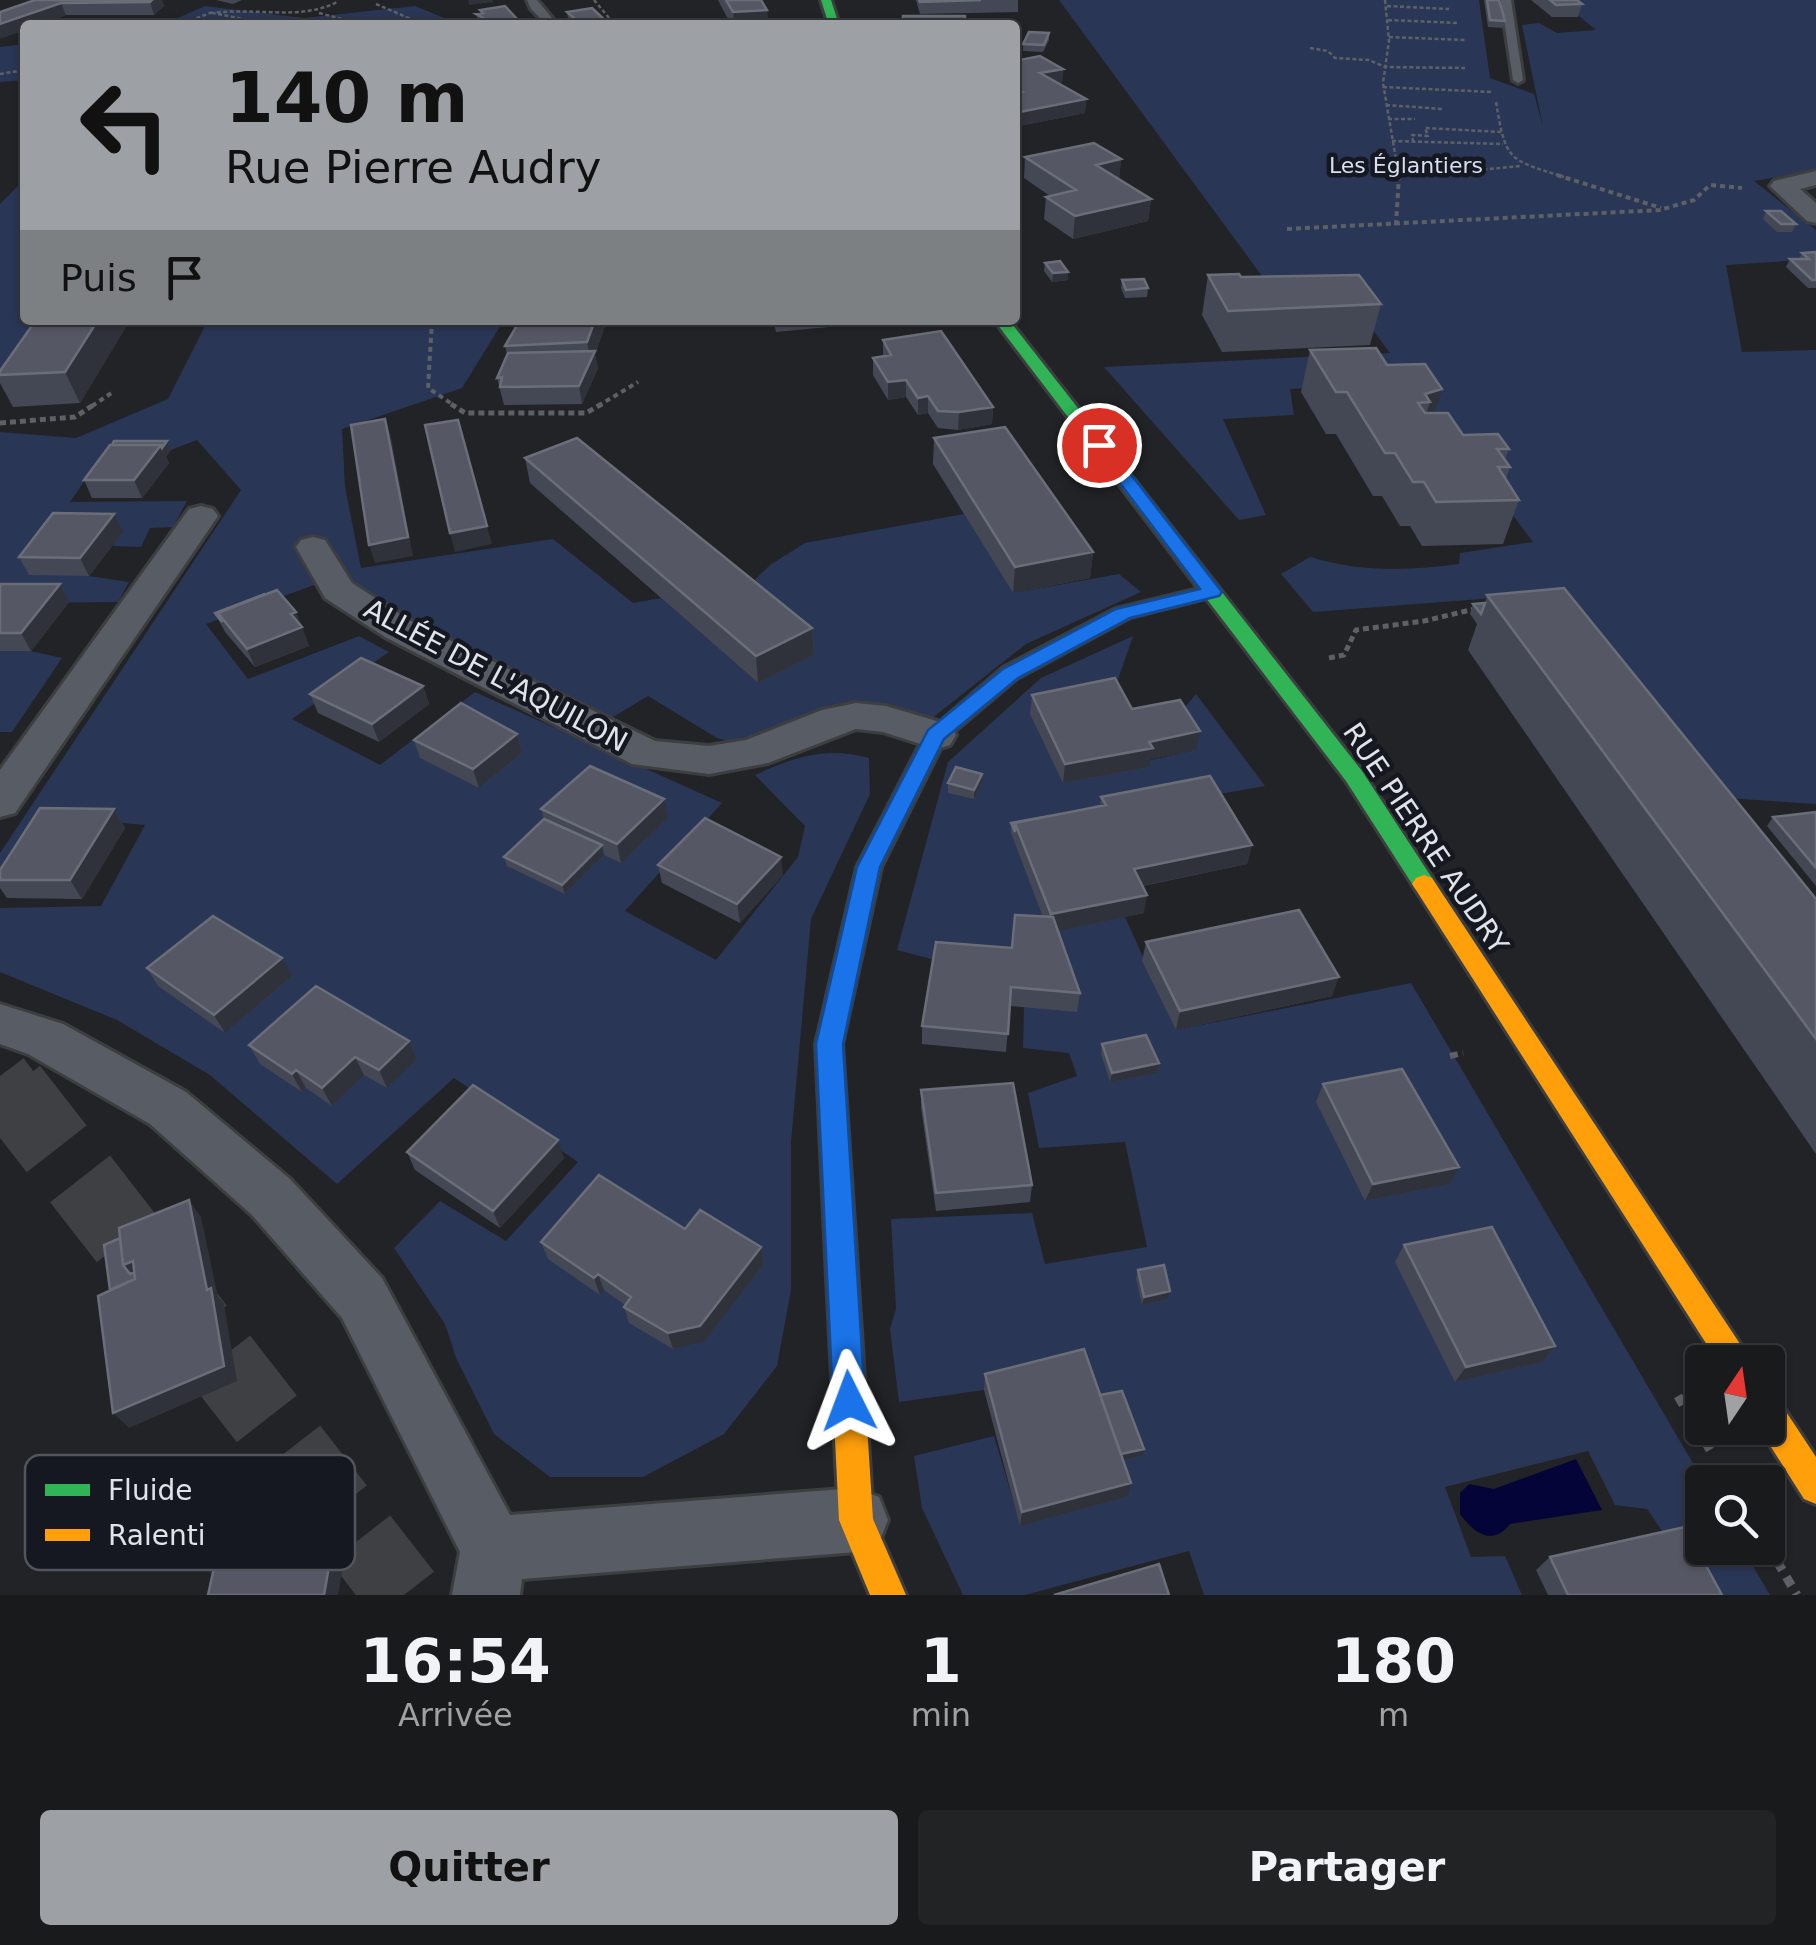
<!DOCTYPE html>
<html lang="fr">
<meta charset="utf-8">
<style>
:root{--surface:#191a1c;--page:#222325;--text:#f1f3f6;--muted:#9fa1a3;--line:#37383b;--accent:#9da0a4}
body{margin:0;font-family:"DejaVu Sans",sans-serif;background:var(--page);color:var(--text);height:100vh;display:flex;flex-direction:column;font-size:38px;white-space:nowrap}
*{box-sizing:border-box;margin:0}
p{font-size:32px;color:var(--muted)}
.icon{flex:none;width:55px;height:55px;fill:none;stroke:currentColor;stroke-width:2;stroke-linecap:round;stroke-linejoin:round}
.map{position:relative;height:1595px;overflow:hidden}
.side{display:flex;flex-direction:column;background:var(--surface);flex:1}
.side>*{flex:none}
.top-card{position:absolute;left:20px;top:20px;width:1000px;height:305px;border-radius:10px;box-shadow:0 2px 8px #0004,0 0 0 2px var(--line);background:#9da0a4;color:#111;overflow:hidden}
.needle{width:65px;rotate:13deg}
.tools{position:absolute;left:1685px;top:1345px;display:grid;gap:20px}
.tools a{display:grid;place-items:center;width:100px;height:100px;border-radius:10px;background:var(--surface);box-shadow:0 2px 8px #0004,0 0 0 2px var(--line);font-size:50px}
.pin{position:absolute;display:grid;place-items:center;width:85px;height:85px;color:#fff;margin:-42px;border:5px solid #fff;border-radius:50%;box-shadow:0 2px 10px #0007}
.me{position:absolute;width:110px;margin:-55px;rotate:357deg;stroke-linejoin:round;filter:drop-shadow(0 0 8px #0008)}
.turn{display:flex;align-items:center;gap:35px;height:210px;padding:0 40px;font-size:45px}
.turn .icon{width:130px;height:130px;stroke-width:2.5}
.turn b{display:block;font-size:70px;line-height:85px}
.then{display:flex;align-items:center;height:95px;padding:0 40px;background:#0003;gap:20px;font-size:38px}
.eta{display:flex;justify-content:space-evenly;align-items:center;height:170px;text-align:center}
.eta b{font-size:60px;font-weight:700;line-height:70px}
.button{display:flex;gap:20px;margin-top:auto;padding:20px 40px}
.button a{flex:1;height:115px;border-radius:10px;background:var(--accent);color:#111;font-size:40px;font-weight:700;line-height:115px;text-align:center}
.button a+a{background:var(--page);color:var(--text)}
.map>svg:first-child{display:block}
</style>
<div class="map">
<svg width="1816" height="1595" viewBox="0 0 1816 1595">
<rect width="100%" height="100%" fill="#212326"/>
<path fill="#2a3656" d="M1059,0H1479L1490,78L1534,94L1543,127L1522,25L1539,23L1557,33L1596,30L1559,0H1816V171L1754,181L1816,230V259L1726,265L1742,352L1816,350V804L1697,796L1531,595L1313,612L1281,574L1310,557C1360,572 1407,571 1459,564L1460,553L1533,542L1427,401L1374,385L1290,389L1294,415L1223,419L1266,515L1239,520L1104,367L1390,353L1341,288L1273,291Z
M205,6L304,18L415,6L461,25H162Z
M25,44V80L0,82V47Z
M25,179V320H37L0,376V204Z
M208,320H504L462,388L342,429L345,487L361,568L553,539L633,603L661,598L758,683L740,594L770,565L805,543L964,514L1013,593L1119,574L1141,592L1026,644L931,719L873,707L746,745L717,738L648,696L608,720L414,628L339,576L206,624L248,679L359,636L389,652L292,719L380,765L475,692L722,803L625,911L716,960L798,857L805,826L755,775C794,757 826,746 869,758L870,794L811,919L791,1142V1290L777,1366L724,1434L643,1477H550L494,1434L456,1358L445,1324L394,1248L440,1201L506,1241L578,1162L454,1078L337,1184L210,1075L117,1020L0,972V908L101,906L145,825L55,817L15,868L0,869V853L241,490L197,440L171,450H119L96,464L70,502L187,501L173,527L150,528L141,547L113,546L121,532L89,576L129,582L118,602L8,603L0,612V432L76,438L168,399Z
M1133,636L1112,697L1146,761L1196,750L1176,718L1196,694L1265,786L1100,815L1125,917L1176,1030L1411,983L1704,1482L1702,1548H1742L1770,1595H1698L1669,1541L1647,1509L1615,1505L1588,1451L1445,1487L1471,1557L1505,1556L1522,1595H1204L1189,1551L1025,1595H963L922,1508L914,1456L994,1436L1021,1526L1126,1496L984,1390L899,1402L890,1329L896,1309L891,1219L1032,1213L1045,1264L1147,1247L1125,1142L1039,1148L1028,1093L1077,1076L1069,1053L1023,1048L1024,1007L1010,967L935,960L897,950L948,762L1041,678Z
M0,651H31L62,658L12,732H0Z"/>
<path fill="#050438" d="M1576,1459L1602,1510L1510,1524C1492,1547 1474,1533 1460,1514V1493L1469,1484L1494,1489Z"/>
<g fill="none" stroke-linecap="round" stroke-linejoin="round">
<path stroke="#3e4043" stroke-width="59" stroke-dasharray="59 29" stroke-linecap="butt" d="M0,1076L12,1092"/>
<path stroke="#3e4043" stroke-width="76" stroke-dasharray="76 38" stroke-linecap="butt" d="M10,1089L404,1595"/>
<g stroke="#3d3e40" stroke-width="6">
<path id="lane" d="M527,0H537L558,25H547L531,9Z
M1501,0H1511L1523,80L1518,83L1513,80Z"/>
</g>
<g stroke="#3d3e40" stroke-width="6">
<path id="street" d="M1816,171V185L1800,189L1816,203V223L1807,221L1770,186L1774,181Z
M201,506L213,509L218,516L15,813L0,817V770L189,509Z
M313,537L325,540L352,583L411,621L655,741L709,746L746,740L822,710L856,703L886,706L950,725L956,735L950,745L936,749L883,732L856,729L768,763L709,774L632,764L385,637L325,598L296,547L301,540Z
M0,1004L63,1024L186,1092L290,1179L382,1278L510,1515L856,1488L879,1497L888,1520L879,1543L856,1552L522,1579L520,1595H452L460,1552L342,1318L252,1215L150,1124L28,1054L0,1044Z"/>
</g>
<g stroke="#3d3e40" stroke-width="6">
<path id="fast" d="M821,0H831L839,25H829Z
M994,320H1009L1362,771L1436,884L1432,890H1416L1346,781L1206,598L1130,617L1017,678L945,739L881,867L842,1044L855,1237L850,1247L840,1251L830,1247L825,1237L816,1044L857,867L925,735L1003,668L1116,609L1199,589Z"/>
</g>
<g stroke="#3d3e40" stroke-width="6">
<path id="slow" d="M1424,875L1432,878L1752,1362H1718L1416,890L1412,884L1416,878Z
M840,1223L850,1227L855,1237L873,1519L906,1595H870L839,1520L825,1237L830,1227Z
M1768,1396L1779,1401L1816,1457V1504L1804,1499L1759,1428H1768Z"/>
</g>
<path stroke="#5d6067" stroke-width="2.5" stroke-dasharray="4 2.5" stroke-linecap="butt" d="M594,0L615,25
M1385,0L1389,41L1383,83L1399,177
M376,4L425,25
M1387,6L1449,9
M319,13L365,25
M1388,20L1459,23
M178,25L213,12
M273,25L213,13C253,7 301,21 337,2
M1389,37L1467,40
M1310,48L1328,51L1335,58L1369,60L1385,67L1465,68
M0,74L25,70
M1383,87L1492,92
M1496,102C1506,162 1508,159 1564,177
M1386,105L1443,109
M1388,119H1415
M1392,141L1503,144
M1413,142L1412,135L1428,136L1425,128L1501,132
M1399,168L1470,171L1520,166"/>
<path stroke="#5d6067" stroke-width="4" stroke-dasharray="5 4" stroke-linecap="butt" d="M1557,175L1661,208
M1396,225L1399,175
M1287,229L1660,210L1694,200L1710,185L1742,188
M432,320L428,388L455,406
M92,406L113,392
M598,406L638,382"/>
<path stroke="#5d6067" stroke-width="5" stroke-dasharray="6 4" stroke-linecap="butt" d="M451,404L465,413H586L602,404
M0,423L75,417L95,404
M1329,658L1344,655L1356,630L1424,621L1479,608"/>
<path stroke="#5d6067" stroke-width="6" stroke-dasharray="8 5" stroke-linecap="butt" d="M1450,1056L1463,1053"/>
<path stroke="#5d6067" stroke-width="9" stroke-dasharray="10 8" stroke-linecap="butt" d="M1678,1396L1710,1450
M1768,1546L1797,1595"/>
<use href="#lane" fill="#585d65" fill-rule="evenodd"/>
<use href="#street" fill="#585d65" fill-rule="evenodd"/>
<use href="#fast" fill="#30b455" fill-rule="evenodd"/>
<use href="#slow" fill="#ff9f0a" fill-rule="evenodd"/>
</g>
<path fill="#444854" d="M35,0H162L164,6L154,15H66L39,25H25Z
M216,0H242L233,4Z
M718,0H761L767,10L768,25H731Z
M916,0H1018V12L920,14Z
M1484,0H1499L1505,21L1503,28L1488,27Z
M1531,0H1577L1582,4L1578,17H1552Z
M480,10L519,25H485L478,21L476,14H481Z
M567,12L607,22V25H576L568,18Z
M1049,33V40L1043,52L1023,51V44Z
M1015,61L1063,69L1062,83H1058L1086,99L1085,113L1019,126L1015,123Z
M1025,157L1121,159L1119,179L1151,199L1148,221L1073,239L1044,219L1046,197L1050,196L1024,178Z
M1766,211L1796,224L1792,232H1777L1763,219Z
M1816,252V288H1808L1786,267L1790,259H1799L1802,253Z
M1045,263L1068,280L1052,282L1044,271Z
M1208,275L1381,304L1370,345L1222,352L1202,315Z
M1122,280L1148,288L1147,297L1125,298L1121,288Z
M130,320L80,403L13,407L0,383V371Z
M607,320L595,355L598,368L582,404L504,405L497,378L507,354L505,346Z
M773,320H849L850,325L776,332Z
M883,340L993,407L992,424L958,430L938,428L928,413L918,415L906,397L888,400L873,375V358L883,357Z
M1310,350L1387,365L1425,364L1435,413L1463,435L1509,449L1505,460L1510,467L1506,479L1519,500L1503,544L1422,546L1410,526H1400L1382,496H1373L1336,434H1326L1301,392Z
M934,438L1093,552L1090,578L1013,593L933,464Z
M171,450L166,457L169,463L142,498H92L84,480Z
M525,458L812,628L814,655L758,683L530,483Z
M123,532L89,576L29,575L19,557Z
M0,584H60L69,602L31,651H0Z
M1487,595L1816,899V1154L1468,650L1477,624L1470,614L1473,604L1485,603Z
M296,612L309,646L255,667L225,632L215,613Z
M423,686L429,704L379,742L318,713L310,694Z
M1032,695L1132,709L1196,750L1151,759L1150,767L1063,783L1030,714Z
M517,734L522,753L479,788L420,758L414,740Z
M948,783H982L974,799L948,793Z
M1101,797L1252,845L1247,864L1143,886L1144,913L1058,931L1080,993L1077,1012L1010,1006L1006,1052L922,1044V1026L1012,948L1043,917L1011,833V823L1100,806Z
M114,809L125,828L82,899L7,898L0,888V870Z
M541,809L668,818L621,863L604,855L565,894L507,866L504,857L544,819Z
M1816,812V886L1767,826L1773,817Z
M658,865L783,875L740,923L662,883Z
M1146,942L1332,996L1176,1030L1142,961Z
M147,968L292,976L225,1033L158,986Z
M409,1041L417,1059L387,1088L364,1075L332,1106L306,1088L302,1092L260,1064L249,1045Z
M1102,1044L1157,1073L1110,1082L1101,1054Z
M1323,1084L1450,1184L1365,1201L1316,1102Z
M921,1090L1032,1185L1030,1202L936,1211L921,1108Z
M407,1152L564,1158L500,1228L415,1170Z
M685,1229L761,1247L764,1264L704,1342L673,1349L629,1323L624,1307L625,1305L604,1290L600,1295L548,1259L541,1242Z
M1404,1245L1555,1346L1543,1362L1455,1382L1395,1262Z
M1138,1270L1167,1299L1142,1305L1136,1278Z
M985,1374L1100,1395L1142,1456L1123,1461L1127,1497L1020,1526L984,1390Z
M1550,1557L1722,1595H1548L1536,1570Z"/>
<path fill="#2f323b" d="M152,0H162L164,6L154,15L150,2Z
M468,0H493V2L469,5Z
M61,3L66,15L39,25H25V30L0,39V24Z
M767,10L768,25H734L733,12Z
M518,20L519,25H493V23Z
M1063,69L1062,83L1039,87L1040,73Z
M1086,99L1085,113L1019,126L1020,112Z
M1121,159L1119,181L1096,165Z
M1151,199L1148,221L1073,239L1075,216Z
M1068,272V280L1052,282L1053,273Z
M98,320H130L80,403L65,372Z
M595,320H607L595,355L598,368L582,404L579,386L591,361L587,342Z
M906,380V397L888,400V382Z
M1442,389L1429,431L1420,434L1430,402L1425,394Z
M928,396V413L918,415V398Z
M993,407L992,424L958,430L959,412Z
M385,419L391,436L413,556L375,563L369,545Z
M167,441L171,450L166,457L169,463L142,498L134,480L161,445Z
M114,514L123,532L89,576L80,558Z
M487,526L492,544L455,552L450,533Z
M1093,552L1090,578L1013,593L1015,567Z
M60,584L69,602L31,651L21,633Z
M296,612L309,646L255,667L247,649L291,614Z
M812,628L814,655L758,683L756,656Z
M423,686L429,704L379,742L372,724Z
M1200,731L1196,750L1151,759L1150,767L1063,783L1065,764L1149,742Z
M517,734L522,753L479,788L473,769Z
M982,774V783L974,799V790Z
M664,799L668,818L621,863L617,844Z
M114,809L125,828L82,899L70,880Z
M602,845L604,855L565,894L562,885Z
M1252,845L1247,864L1131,888L1134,869Z
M781,857L783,875L740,923L737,904Z
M1147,895L1144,913L1049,933L1051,914Z
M282,958L292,976L225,1033L214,1015Z
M1339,977L1332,996L1176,1030L1180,1011Z
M409,1041L417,1059L387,1088L379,1070Z
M355,1057L364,1075L332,1106L322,1088Z
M1159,1063L1157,1073L1110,1082L1112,1073Z
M296,1070L306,1088L302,1092L292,1074Z
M558,1140L564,1158L500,1228L493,1211Z
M1459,1167L1450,1184L1365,1201L1373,1184Z
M189,1200L201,1217L218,1297L224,1304L237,1381L129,1428L113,1413L207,1290Z
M126,1236L138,1282L123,1265Z
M761,1247L764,1264L704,1342L673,1349L668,1333Z
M598,1274L604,1290L600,1295L594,1278Z
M1170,1291L1167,1299L1142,1305L1144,1297Z
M1555,1346L1543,1362L1455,1382L1466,1367Z
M1144,1449L1142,1456L1114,1463L1116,1455Z
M1131,1483L1127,1497L1020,1526L1022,1512Z
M335,1532L347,1545L338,1595H324Z"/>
<path fill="#555864" stroke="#6a6e79" stroke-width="2.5" d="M35,0H152L150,2L61,3L0,24V12Z
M726,0H761L767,10L733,12Z
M919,0H981L920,2Z
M1487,0H1499L1505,21L1490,20Z
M1550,0H1577L1582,4L1556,5Z
M505,6L518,20L493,23L476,14L483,13L480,10Z
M592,8L607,22L582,25L567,12Z
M903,16H965V25H903Z
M1029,32L1049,33L1044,45L1023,44Z
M1040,56L1063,69L1040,73L1086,99L1020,112L1015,109V93L1022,92L1015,88V61Z
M1094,143L1121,159L1096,165L1151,199L1075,216L1046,197L1076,190L1025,157Z
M1766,211H1781L1796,224H1781Z
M1816,252V280H1812L1790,259H1809L1802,253Z
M1060,261L1068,272L1053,273L1045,263Z
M1239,274L1241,277L1359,275L1381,304L1228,311L1208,275Z
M1144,279L1148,288L1126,290L1122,280Z
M36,320H98L65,372L0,375V371Z
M520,320H595L587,342L505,346Z
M941,331L993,407L959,412L938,411L928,396L918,398L906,380L888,382L873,358L891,355L883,340Z
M1376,348L1387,365L1425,364L1442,389L1425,394L1430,402L1418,403L1425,413H1448L1463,435L1498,434L1509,449H1497L1510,467H1498L1519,500L1436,502L1424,482H1413L1395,453H1385L1347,392H1336L1310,350Z
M595,351L579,386L500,387L502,377L497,378L508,353Z
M385,419L408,537L369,545L351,425Z
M458,420L487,526L450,533L425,425Z
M1005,427L1093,552L1015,567L934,438Z
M577,438L812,628L756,656L525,458Z
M114,441H167L162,448L161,445H112Z
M110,445H161L134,480H84Z
M53,513L114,514L80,558L19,557Z
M0,584H60L21,633H0Z
M1564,588L1816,899V1039L1487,595Z
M277,590L296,612L291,614L302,627L247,649L218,613Z
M265,594L218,613L222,622L215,613Z
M1485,603L1481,614L1473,604Z
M361,658L423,686L372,724L310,694Z
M1115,678L1132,709L1180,700L1200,731L1149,742L1153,748L1065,764L1032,695Z
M461,703L517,734L473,769L414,740Z
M590,766L664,799L617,844L541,809Z
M956,767L982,774L974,790L948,783Z
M1210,776L1252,845L1134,869L1147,895L1051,914L1015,823L1106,805L1101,797Z
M40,808L114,809L70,880H0V870Z
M1816,812V868L1773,817Z
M1060,814L1015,823V832L1011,823Z
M705,818L781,857L737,904L658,865Z
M544,819L602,845L562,885L504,857Z
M1299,910L1339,977L1180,1011L1146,942Z
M1015,915L1053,917L1080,993L1011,987L1008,1034L922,1026L936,942L1012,948Z
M213,916L282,958L214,1015L147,968Z
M316,986L409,1041L379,1070L355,1057L322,1088L296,1070L292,1074L249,1045Z
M1146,1035L1159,1063L1112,1073L1102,1044Z
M1402,1069L1459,1167L1373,1184L1323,1084Z
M1013,1083L1032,1185L936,1193L921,1090Z
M473,1085L558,1140L493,1211L407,1152Z
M599,1175L685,1229L700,1210L761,1247L700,1326L668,1333L624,1307L631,1297L598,1274L594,1278L541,1242Z
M189,1200L207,1290L211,1288L224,1366L113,1413L98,1296L135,1279L133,1261L123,1265L119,1228Z
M1492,1227L1555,1346L1466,1367L1404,1245Z
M120,1238L123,1265L130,1274L134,1272L135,1279L110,1290L104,1245Z
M1164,1265L1170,1291L1144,1297L1138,1270Z
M1084,1349L1131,1483L1022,1512L985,1374Z
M1122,1391L1144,1449L1121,1454L1100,1395Z
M1685,1527L1722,1595H1568L1550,1557Z
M335,1532L324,1595H208L219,1545Z
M1159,1564L1169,1595H1054Z"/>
<path fill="#1a73e8" stroke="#114b97" stroke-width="2.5" d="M1099,440L1105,441L1222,592L1219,596L1130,618L1018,678L944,739L880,867L843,1044L865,1401L861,1413L849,1417L837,1413L833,1401L816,1044L857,867L928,730L1003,669L1116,609L1200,589L1091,445Z"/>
<g text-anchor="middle" stroke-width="9" stroke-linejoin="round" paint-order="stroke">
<g font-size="22" fill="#d7dff2" stroke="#151820">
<text x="1406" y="173">Les Églantiers</text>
</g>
<g font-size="28" fill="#e0e3e8" stroke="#151820">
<text transform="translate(496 675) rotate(28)" y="10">ALLÉE DE L'AQUILON</text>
<text transform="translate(1426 838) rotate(56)" y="10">RUE PIERRE AUDRY</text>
</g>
</g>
<rect x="25" y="1455" width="330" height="115" rx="15" fill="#151820" stroke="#52555c" stroke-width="2.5"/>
<rect x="45" y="1484" width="45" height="12" fill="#30b455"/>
<rect x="45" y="1529" width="45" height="12" fill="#ff9f0a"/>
<g font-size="28" fill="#e0e3e8">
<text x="108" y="1500">Fluide</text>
<text x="108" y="1545">Ralenti</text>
</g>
</svg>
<div class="tools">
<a><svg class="needle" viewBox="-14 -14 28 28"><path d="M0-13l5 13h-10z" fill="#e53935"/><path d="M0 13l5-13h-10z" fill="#9fa1a3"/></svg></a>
<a><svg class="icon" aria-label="search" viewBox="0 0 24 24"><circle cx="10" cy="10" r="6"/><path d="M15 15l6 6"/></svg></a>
</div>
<div class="pin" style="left:1099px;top:445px;background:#d93025"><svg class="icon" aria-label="arrive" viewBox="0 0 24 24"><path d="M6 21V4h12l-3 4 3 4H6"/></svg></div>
<svg class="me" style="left:849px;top:1401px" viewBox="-20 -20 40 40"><path d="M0-17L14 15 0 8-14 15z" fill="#1a73e8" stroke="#fff" stroke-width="4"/></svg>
<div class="top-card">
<div class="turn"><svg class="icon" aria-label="left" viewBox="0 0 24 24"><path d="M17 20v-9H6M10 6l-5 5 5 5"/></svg><div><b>140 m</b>Rue Pierre Audry</div></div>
<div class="then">Puis<svg class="icon" aria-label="arrive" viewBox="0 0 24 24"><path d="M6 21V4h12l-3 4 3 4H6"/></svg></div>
</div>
</div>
<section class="side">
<div class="eta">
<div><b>16:54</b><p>Arrivée</p></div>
<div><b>1</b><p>min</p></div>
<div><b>180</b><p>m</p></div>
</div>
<div class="button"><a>Quitter</a><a>Partager</a></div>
</section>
